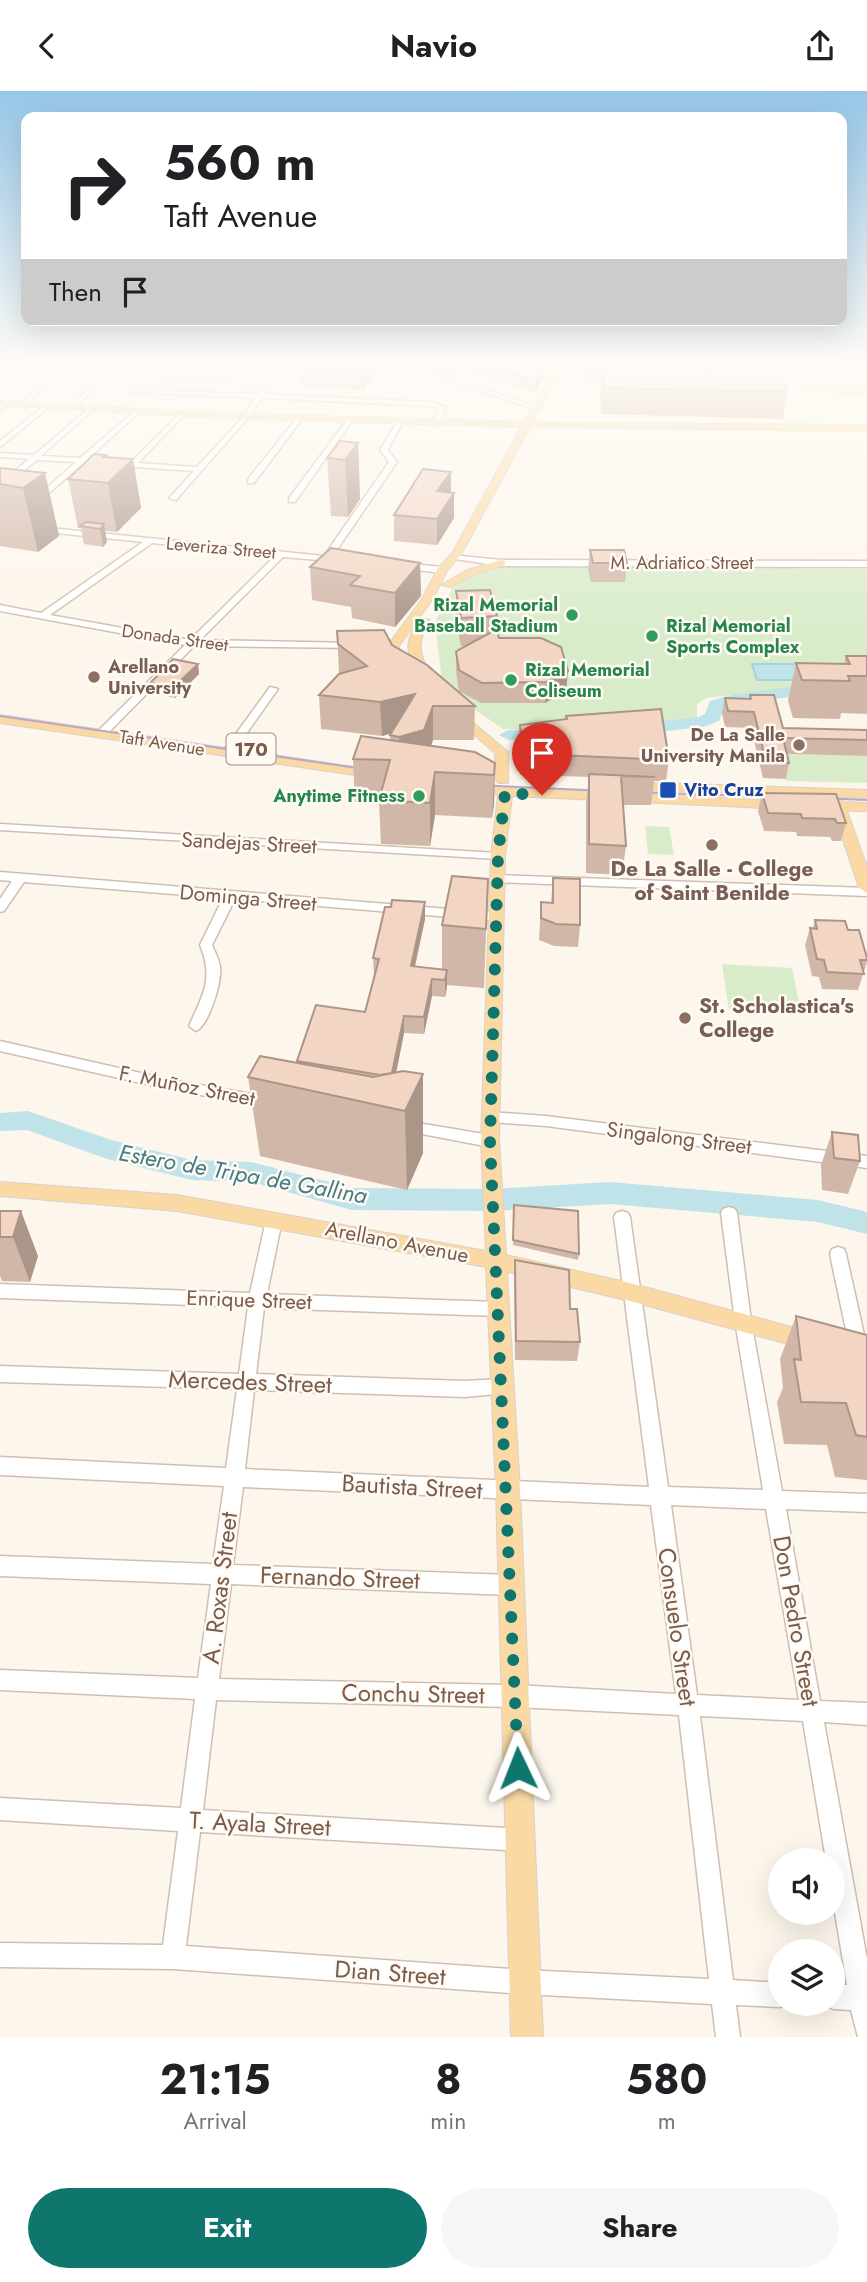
<!DOCTYPE html>
<meta charset="utf-8">
<style>
:root{--surface:#fff;--page:#f6f6f6;--text:#202124;--muted:#757577;--accent:#0f766e}
body{margin:0;font-family:Jost,sans-serif;background:var(--page);color:var(--text);height:100vh;display:flex;flex-direction:column;font-size:26px;white-space:nowrap}
*{box-sizing:border-box;margin:0}
p{font-size:23px;color:var(--muted)}
.icon{flex:none;width:38px;height:38px;fill:none;stroke:currentColor;stroke-width:2;stroke-linecap:round;stroke-linejoin:round}
.map{position:relative;height:1946px;overflow:hidden}
.panel{display:flex;flex-direction:column;background:var(--surface);flex:1}
.panel>*{flex:none}
.guide{position:absolute;left:21px;top:21px;width:826px;height:214px;border-radius:14px;box-shadow:0 7px 28px #0002;background:#fff;color:var(--text);overflow:hidden}
.fabs{position:absolute;left:768px;top:1757px;display:grid;gap:14px}
.fabs a{display:grid;place-items:center;width:77px;height:77px;border-radius:50%;background:var(--surface);box-shadow:0 7px 28px #0002;font-size:35px}
.pin{position:absolute;display:grid;place-items:center;width:60px;height:60px;color:#fff;margin:-72px -30px;border-radius:50% 50% 50% 0;rotate:-45deg;box-shadow:0 0 7px #0007}
.pin .icon{rotate:45deg}
.me{position:absolute;width:77px;margin:-38px;rotate:358deg;stroke-linejoin:round;filter:drop-shadow(0 0 5px #0008)}
.turn{display:flex;align-items:center;gap:24px;height:147px;padding:0 28px;font-size:32px}
.turn .icon{width:91px;height:91px;stroke-width:2.5}
.turn b{display:block;font-size:49px;line-height:60px}
.then{display:flex;align-items:center;height:66px;padding:0 28px;background:#0003;gap:14px;font-size:26px}
.eta{display:flex;justify-content:space-evenly;align-items:center;height:119px;text-align:center}
.eta b{font-size:42px;font-weight:700;line-height:49px}
.primary-button{display:flex;gap:14px;margin-top:auto;padding:14px 28px}
.primary-button a{flex:1;height:80px;border-radius:42px;background:var(--accent);color:#fff;font-size:28px;font-weight:700;line-height:80px;text-align:center}
.primary-button a+a{background:var(--page);color:var(--text)}
header{display:flex;justify-content:space-between;align-items:center;height:91px;padding:0 28px;background:var(--surface);font-size:32px;font-weight:700}
.map>svg:first-child{display:block}
</style>
<header><svg class="icon" aria-label="back" viewBox="0 0 24 24"><path d="M15 5l-7 7 7 7"/></svg>Navio<svg class="icon" aria-label="share" viewBox="0 0 24 24"><path d="M12 15V3M7 8l5-5 5 5M5 13v7h14v-7"/></svg></header>
<div class="map">
<svg width="867" height="1946" viewBox="0 0 867 1946">
<rect width="100%" height="100%" fill="#fdf6ec"/>
<path fill="#d8ecc9" d="M801,287L867,289V304L806,302Z
M500,474L867,478V586L844,593L706,607L697,613V628L573,639L503,638L451,602L442,591L435,531L455,492Z
M779,663L867,665V692L786,690Z
M645,735L669,736L674,764L648,763Z
M722,873L792,877L801,921L729,919Z"/>
<path fill="#bfe3e8" stroke="#a5d3da" stroke-width="2" d="M752,573H819L826,589H757Z"/>
<g fill="none" stroke-linecap="round" stroke-linejoin="round">
<path fill="#bfe3e8" fill-rule="evenodd" d="M867,585V595L734,614L724,617L719,630L703,636L631,644L622,639L631,634L699,626L705,623L710,610L732,604Z
M553,638L562,643L559,647L508,649L499,644L508,639Z
M28,1020L111,1049L192,1069L251,1071L352,1097L493,1098L610,1091L818,1109L867,1121V1143L818,1131L610,1113L493,1120L352,1119L251,1091L192,1089L107,1068L27,1039L0,1040V1022Z"/>
<g stroke="#d1beb0" stroke-width="3">
<path id="minor" d="M7,276H14L0,286V281Z
M59,276H66L25,314H21V312Z
M108,276H115L74,318H70V316Z
M155,276L273,280L276,276H282L264,303L429,311L446,316L439,333L436,335L433,333L439,317L429,315L262,307L248,327L176,409L169,407L194,380L134,376L128,380L124,378L127,375L84,372L43,407L39,405L40,403L76,371L37,369L0,399V393L29,368L0,366V362L34,364L91,316L93,319L41,365L80,367L136,319L138,322L88,368L131,371L182,321L184,324L138,372L197,376L244,325L255,307L129,301L127,298L258,303L264,294L137,287L140,285L267,290L271,284L158,279Z
M806,276H867V280L809,278Z
M405,278L461,290L540,317L535,318L458,293L403,281Z
M5,311L10,312L0,319V314Z
M45,314L50,315L0,356V350Z
M297,327L302,328L254,392H248V388Z
M347,329L352,330L295,411H289V407Z
M397,331L402,332L388,359L397,371L332,466L343,467V471L283,466L200,549L356,552L359,553V557L194,555L105,645H97V641L185,554L0,520V514L41,522L143,451L37,440L36,438L40,436L324,465L389,371L380,359ZM152,452L275,465L190,549L50,524Z
M452,464L501,469L867,470V476L501,475L455,468L451,466Z
M402,472L442,476L446,479L442,482L399,477L398,475Z
M270,596L278,598L231,664H223L222,662Z
M0,733L498,762L504,765L498,768L0,739Z
M0,781L497,822L503,826L497,830L235,808L212,854C215,861 219,868 220,876C222,891 209,934 196,940L189,935C203,904 214,887 200,854L223,807L24,791L4,820L0,821V808L12,790L0,789Z
M497,784L867,797V805L493,791V785Z
M0,950L167,988L269,1006L274,1007L276,1011L274,1015L269,1016L167,998L0,960Z
M490,1021L546,1025L867,1065V1077L546,1035L490,1031L485,1030L483,1026L485,1022Z
M406,1030L490,1044L495,1046L497,1050L495,1054L490,1056L401,1039L399,1035L401,1031Z
M729,1116L735,1118L737,1122L751,1230L782,1400L867,1403V1421L786,1418L820,1610L867,1612V1634L824,1631L867,1868V1946H858L851,1919L833,1918L824,1913H833V1894H847L833,1810V1769H826L803,1630L700,1625L733,1889L780,1892V1913H788L780,1916L736,1914L740,1946H716L712,1913L524,1903L173,1878L0,1876V1852L163,1854L178,1740L0,1729V1707L181,1717L195,1608L0,1599V1579L198,1587L211,1493L0,1485V1465L213,1473L224,1395L0,1384V1366L226,1377L237,1298L0,1291V1275L239,1283L248,1216L0,1207V1193L250,1202L266,1129L268,1125L274,1123L280,1125L282,1129L267,1203L497,1211L503,1213L505,1218L503,1223L497,1225L264,1217L256,1283L465,1290L501,1288L507,1290L510,1296L507,1302L465,1306L254,1299L245,1378L649,1396L614,1126L616,1122L622,1120L628,1122L630,1126L668,1396L763,1399L735,1230L721,1122L723,1118ZM243,1396L651,1414L676,1603L515,1594L219,1588L231,1493L511,1504L518,1501L521,1494L518,1487L511,1484L233,1474ZM671,1414L766,1418L799,1609L697,1604ZM216,1609L515,1616L679,1624L709,1888L524,1879L186,1855L200,1741L521,1760L529,1757L532,1749L529,1741L521,1738L203,1719Z
M838,1156L844,1158L846,1163L867,1257V1304L861,1302L858,1296L830,1163L832,1158Z"/>
</g>
<g stroke="#dad1cd" stroke-width="2">
<path id="major" d="M554,276H562L532,331L867,334V340L530,336L462,462L447,480L432,509L399,555L401,577L395,581L389,577L387,555L422,508L438,477L453,461L521,336L217,327L0,314V310L217,322L524,331Z
M501,469L505,470V474L475,483L450,496L441,494L467,479Z
M420,527L430,529C415,552 420,565 432,588L426,592C420,589 419,586 415,579C404,558 407,546 420,527Z
M457,618L508,661V692H498L496,689L495,662L453,625V619Z
M0,624L375,679L382,683L375,687L0,632Z
M629,691L867,699V707L624,698V692Z
M493,696L783,710L790,714L783,718L512,705L505,765L499,1050L506,1164L630,1192L810,1241L818,1243L821,1250L818,1257L810,1259L630,1210L507,1181L520,1400L543,1946H511L496,1400L486,1176L177,1120L0,1105V1091L177,1104L486,1160L481,1050L491,765L498,704L486,700Z
M837,707L844,711L867,712V720H847L867,776V802L859,797L833,719H818L811,715L813,712L830,711Z"/>
</g>
<use href="#minor" fill="#fff" fill-rule="evenodd"/>
<use href="#major" fill="#fbd9a5" fill-rule="evenodd"/>
<path stroke="#b9a8c9" stroke-width="2" d="M0,625L371,679
M475,694L607,700
M632,701L779,706
M817,707L867,709"/>
</g>
<path fill="#d1b7a8" d="M300,276H380L363,299L302,296Z
M416,276H459L453,286L416,278Z
M472,276H548L536,301L472,284Z
M585,276H682L683,286H700V276H746L749,287L787,301L783,328L601,323L600,292H584Z
M358,352L360,408L348,426L331,425L327,367Z
M106,364V366L133,368L141,417L117,441L105,440L107,451L103,456L84,453L81,437H78L68,388Z
M0,377L45,382L59,445L38,461L0,455Z
M451,401L454,427L437,454L394,450V424Z
M590,459L627,472L625,491H591L588,478Z
M420,472L421,505L395,536L352,527L351,516L312,509L310,476Z
M456,500L497,525L496,539L499,547L566,600L545,612H481L459,600L456,581V561L465,555H461L456,529Z
M337,540L392,554L475,615L474,649H433L431,655L495,672L492,727L435,724L430,755L381,753L379,712L355,711L353,668L390,650V644L391,642L382,645L321,638L319,604L339,583Z
M846,565H867V623L841,622L840,628L793,627L788,610L796,572L844,573Z
M198,573L199,583L175,607L152,602L150,592Z
M750,604L783,637L867,639V665L787,663L789,672L786,688L763,687L751,637L725,636L722,622L725,607L749,608Z
M566,625L669,669L666,690H654L651,714H623L626,755L622,784L586,782V712L589,686L534,684L521,677L519,654L520,634L565,628Z
M762,702L846,732L841,750H832L830,746L797,745L796,741L764,740L758,720Z
M553,787L580,834L578,856L554,855L539,849L541,811L551,812Z
M488,788L484,897L447,894L445,906L432,905L424,943L404,942L396,981L423,1062L407,1099L260,1065L248,986L297,972V970L365,921L375,884H374L373,867L391,816L425,811V828L415,876L442,878V834Z
M815,829L848,839L867,867V871L858,899L822,898L819,886L812,885L805,854L810,837H813Z
M832,1041L860,1070L848,1103L822,1099L821,1074Z
M514,1114L579,1163L578,1169L513,1154Z
M0,1120L38,1165L30,1191L2,1190L0,1185Z
M515,1169L570,1218L580,1251L577,1270L515,1269L514,1188Z
M796,1225L867,1244V1389L835,1386L827,1354L784,1353L777,1311L783,1297L780,1268Z"/>
<path fill="#aa9588" d="M362,276H380L363,299L362,277Z
M453,276H459L453,286Z
M543,276H548L536,301V289Z
M358,352L360,408L348,426L345,369Z
M106,364L110,390L133,368L141,417L117,441L103,366Z
M451,381V406L437,400Z
M45,382L59,445L38,461L23,397Z
M454,402V427L437,454V428Z
M104,433L107,451L103,456L100,438Z
M420,472L421,505L395,536V502Z
M198,573L199,583L175,607L174,596Z
M568,580L566,600L545,612L546,591Z
M415,603V636L382,645L380,611Z
M433,615V649L424,673L400,680L399,646Z
M495,672L494,715L492,727L494,684Z
M435,681V724L430,755V712Z
M425,811V828L411,892V875Z
M447,879V896L445,906V889Z
M432,888V905L424,943V926Z
M404,925V942L392,1003L391,986Z
M423,983V1062L407,1099L405,1020Z
M21,1120L38,1165L30,1191L13,1146Z"/>
<path fill="#f3d5c3" stroke="#aa9588" stroke-width="2" d="M489,276H543L536,289Z
M603,276H682L683,286H709L707,276H746L749,287L783,288L787,301L604,297Z
M340,350L358,352L345,369L327,367Z
M94,363L106,364L103,366L133,368L108,392L68,388Z
M0,377L45,382L23,397L0,393Z
M423,378L451,381L437,400L454,402L437,428L394,424Z
M86,431L104,433L100,438L80,435Z
M331,457L420,472L395,502L350,494L360,485L310,476Z
M590,459H624L627,472H593Z
M490,499L497,525L461,527L456,500Z
M497,538L499,547H541L561,556L568,580L546,591L482,592L459,579L456,561L460,558Z
M384,539L392,554L427,574L475,615H433L424,639L399,646L390,644L415,603L380,611L319,604L339,583L367,575L338,553L337,540Z
M846,565H867V585H848L850,590L802,589L796,572L850,573Z
M173,568L198,573L174,596L150,592L164,578Z
M750,604H774L783,637L867,639V649L783,647L789,672L766,671L754,621L728,620L725,607L751,608Z
M661,618L669,669L535,663L522,656L520,634L567,628L566,625Z
M361,645L475,661L495,672L494,684L435,681L430,712L379,709L390,669L353,668Z
M589,683L655,686L621,685L626,755L589,753Z
M762,702L836,703L846,732H837L835,728L802,727L801,723L768,722Z
M452,785L488,788L486,838L442,834Z
M553,787L580,788V834L556,833L541,827V811L553,812Z
M392,809L425,811L411,875L447,879L445,889L432,888L424,926L404,925L392,982L380,984L297,970L316,914L365,921L379,868L373,867L385,816H391Z
M815,829L845,830L848,839H859L867,867V869H860L864,883L827,881L824,869L817,868L810,837L817,838Z
M260,965L373,986L403,980L423,983L405,1020L248,986Z
M832,1041L858,1044L860,1070L834,1067Z
M514,1114L578,1120L579,1163L513,1149Z
M0,1120H21L13,1146H0Z
M515,1169L569,1179L570,1218H577L580,1251L516,1250Z
M796,1225L867,1244V1346L856,1344L846,1312L801,1311L794,1268L801,1269Z"/>
<linearGradient id="sky" x2="0" y2="1"><stop stop-color="#97c7e8"/><stop offset="0.5" stop-color="#fefbf6"/><stop offset="1" stop-color="#fefbf6" stop-opacity="0"/></linearGradient>
<rect width="867" height="549" fill="url(#sky)"/>
<g fill="none" stroke-linecap="round" stroke-linejoin="round">
<path stroke="#0f766e" stroke-width="12" stroke-dasharray="0 21.6" d="M518,1677L490,1050L498,765L505,702L542,704"/>
</g>
<g fill="#2e9e5b" stroke="#fffaf3" stroke-width="2.5">
<circle cx="572" cy="524" r="7"/>
<circle cx="652" cy="545" r="7"/>
<circle cx="511" cy="589" r="7"/>
<circle cx="419" cy="705" r="7"/>
</g>
<g fill="#8d6e63" stroke="#fffaf3" stroke-width="2.5">
<circle cx="94" cy="586" r="7"/>
<circle cx="799" cy="654" r="7"/>
<circle cx="712" cy="754" r="7"/>
<circle cx="685" cy="927" r="7"/>
</g>
<rect fill="#1a4fb4" stroke="#fffaf3" stroke-width="2.5" x="659" y="690" width="18" height="18" rx="3.5"/>
<g text-anchor="middle" stroke-width="5" stroke-linejoin="round" paint-order="stroke">
<g font-size="18" fill="#7a5c4d" stroke="#fffaf3">
<text transform="translate(221 457) rotate(5)" y="6">Leveriza Street</text>
<text x="682" y="478">M. Adriatico Street</text>
<text transform="translate(175 547) rotate(8)" y="6">Donada Street</text>
<text transform="translate(162 652) rotate(9)" y="6">Taft Avenue</text>
</g>
<g font-size="18" font-weight="bold" fill="#27864d" stroke="#fffaf3" text-anchor="end">
<text x="558" y="520">Rizal Memorial<tspan x="558" dy="21">Baseball Stadium</tspan></text>
<text x="666" y="541" text-anchor="start">Rizal Memorial<tspan x="666" dy="21">Sports Complex</tspan></text>
<text x="525" y="585" text-anchor="start">Rizal Memorial<tspan x="525" dy="21">Coliseum</tspan></text>
<text x="405" y="711">Anytime Fitness</text>
</g>
<g font-size="18" font-weight="bold" fill="#785e54" stroke="#fffaf3" text-anchor="start">
<text x="108" y="582">Arellano<tspan x="108" dy="21">University</tspan></text>
<text x="785" y="650" text-anchor="end">De La Salle<tspan x="785" dy="21">University Manila</tspan></text>
</g>
<g font-size="18" font-weight="bold" fill="#164399" stroke="#fffaf3" text-anchor="start">
<text x="684" y="705">Vito Cruz</text>
</g>
<rect fill="#fffaf3" stroke="#a28b7f" stroke-width="2" x="226.5" y="642.5" width="49" height="31" rx="5"/>
<g font-size="19" font-weight="bold" fill="#7a5c4d">
<text x="251" y="665">170</text>
</g>
<g font-size="21" fill="#7a5c4d" stroke="#fffaf3">
<text transform="translate(249 752) rotate(3)" y="7">Sandejas Street</text>
<text transform="translate(248 807) rotate(5)" y="7">Dominga Street</text>
<text transform="translate(187 995) rotate(11)" y="7">F. Muñoz Street</text>
<text transform="translate(679 1047) rotate(7)" y="7">Singalong Street</text>
<text transform="translate(397 1151) rotate(11)" y="7">Arellano Avenue</text>
<text transform="translate(249 1209) rotate(2)" y="7">Enrique Street</text>
</g>
<g font-size="21" font-weight="bold" fill="#785e54" stroke="#fffaf3">
<text x="712" y="785">De La Salle - College<tspan x="712" dy="24">of Saint Benilde</tspan></text>
<text x="699" y="922" text-anchor="start">St. Scholastica's<tspan x="699" dy="24">College</tspan></text>
</g>
<g font-size="23" font-style="italic" fill="#437c86" stroke="#fffaf3">
<text transform="translate(243 1083) rotate(10)" y="8">Estero de Tripa de Gallina</text>
</g>
<g font-size="24" fill="#7a5c4d" stroke="#fffaf3">
<text transform="translate(250 1291) rotate(2)" y="8">Mercedes Street</text>
<text transform="translate(412 1396) rotate(3)" y="8">Bautista Street</text>
<text transform="translate(340 1487) rotate(2)" y="8">Fernando Street</text>
<text transform="translate(220 1497) rotate(-83)" y="8">A. Roxas Street</text>
<text transform="translate(796 1530) rotate(80)" y="8">Don Pedro Street</text>
<text transform="translate(677 1536) rotate(82)" y="8">Consuelo Street</text>
<text transform="translate(413 1603) rotate(1)" y="8">Conchu Street</text>
<text transform="translate(260 1733) rotate(3)" y="8">T. Ayala Street</text>
<text transform="translate(390 1882) rotate(4)" y="8">Dian Street</text>
</g>
</g>
</svg>
<div class="fabs">
<a><svg class="icon" aria-label="sound" viewBox="0 0 24 24"><path d="M4 9h4l5-4v14l-5-4H4zM17 9q2 3 0 6"/></svg></a>
<a><svg class="icon" aria-label="layers" viewBox="0 0 24 24"><path d="M12 4l9 5-9 5-9-5zM3 14l9 5 9-5"/></svg></a>
</div>
<div class="pin" style="left:542px;top:704px;background:#d93025"><svg class="icon" aria-label="arrive" viewBox="0 0 24 24"><path d="M6 21V4h12l-3 4 3 4H6"/></svg></div>
<svg class="me" style="left:518px;top:1677px" viewBox="-20 -20 40 40"><path d="M0-17L14 15 0 8-14 15z" fill="#0f766e" stroke="#fff" stroke-width="4"/></svg>
<div class="guide">
<div class="turn"><svg class="icon" aria-label="right" viewBox="0 0 24 24"><path d="M7 20v-9h11M14 6l5 5-5 5"/></svg><div><b>560 m</b>Taft Avenue</div></div>
<div class="then">Then<svg class="icon" aria-label="arrive" viewBox="0 0 24 24"><path d="M6 21V4h12l-3 4 3 4H6"/></svg></div>
</div>
</div>
<section class="panel">
<div class="eta">
<div><b>21:15</b><p>Arrival</p></div>
<div><b>8</b><p>min</p></div>
<div><b>580</b><p>m</p></div>
</div>
<div class="primary-button"><a>Exit</a><a>Share</a></div>
</section>
